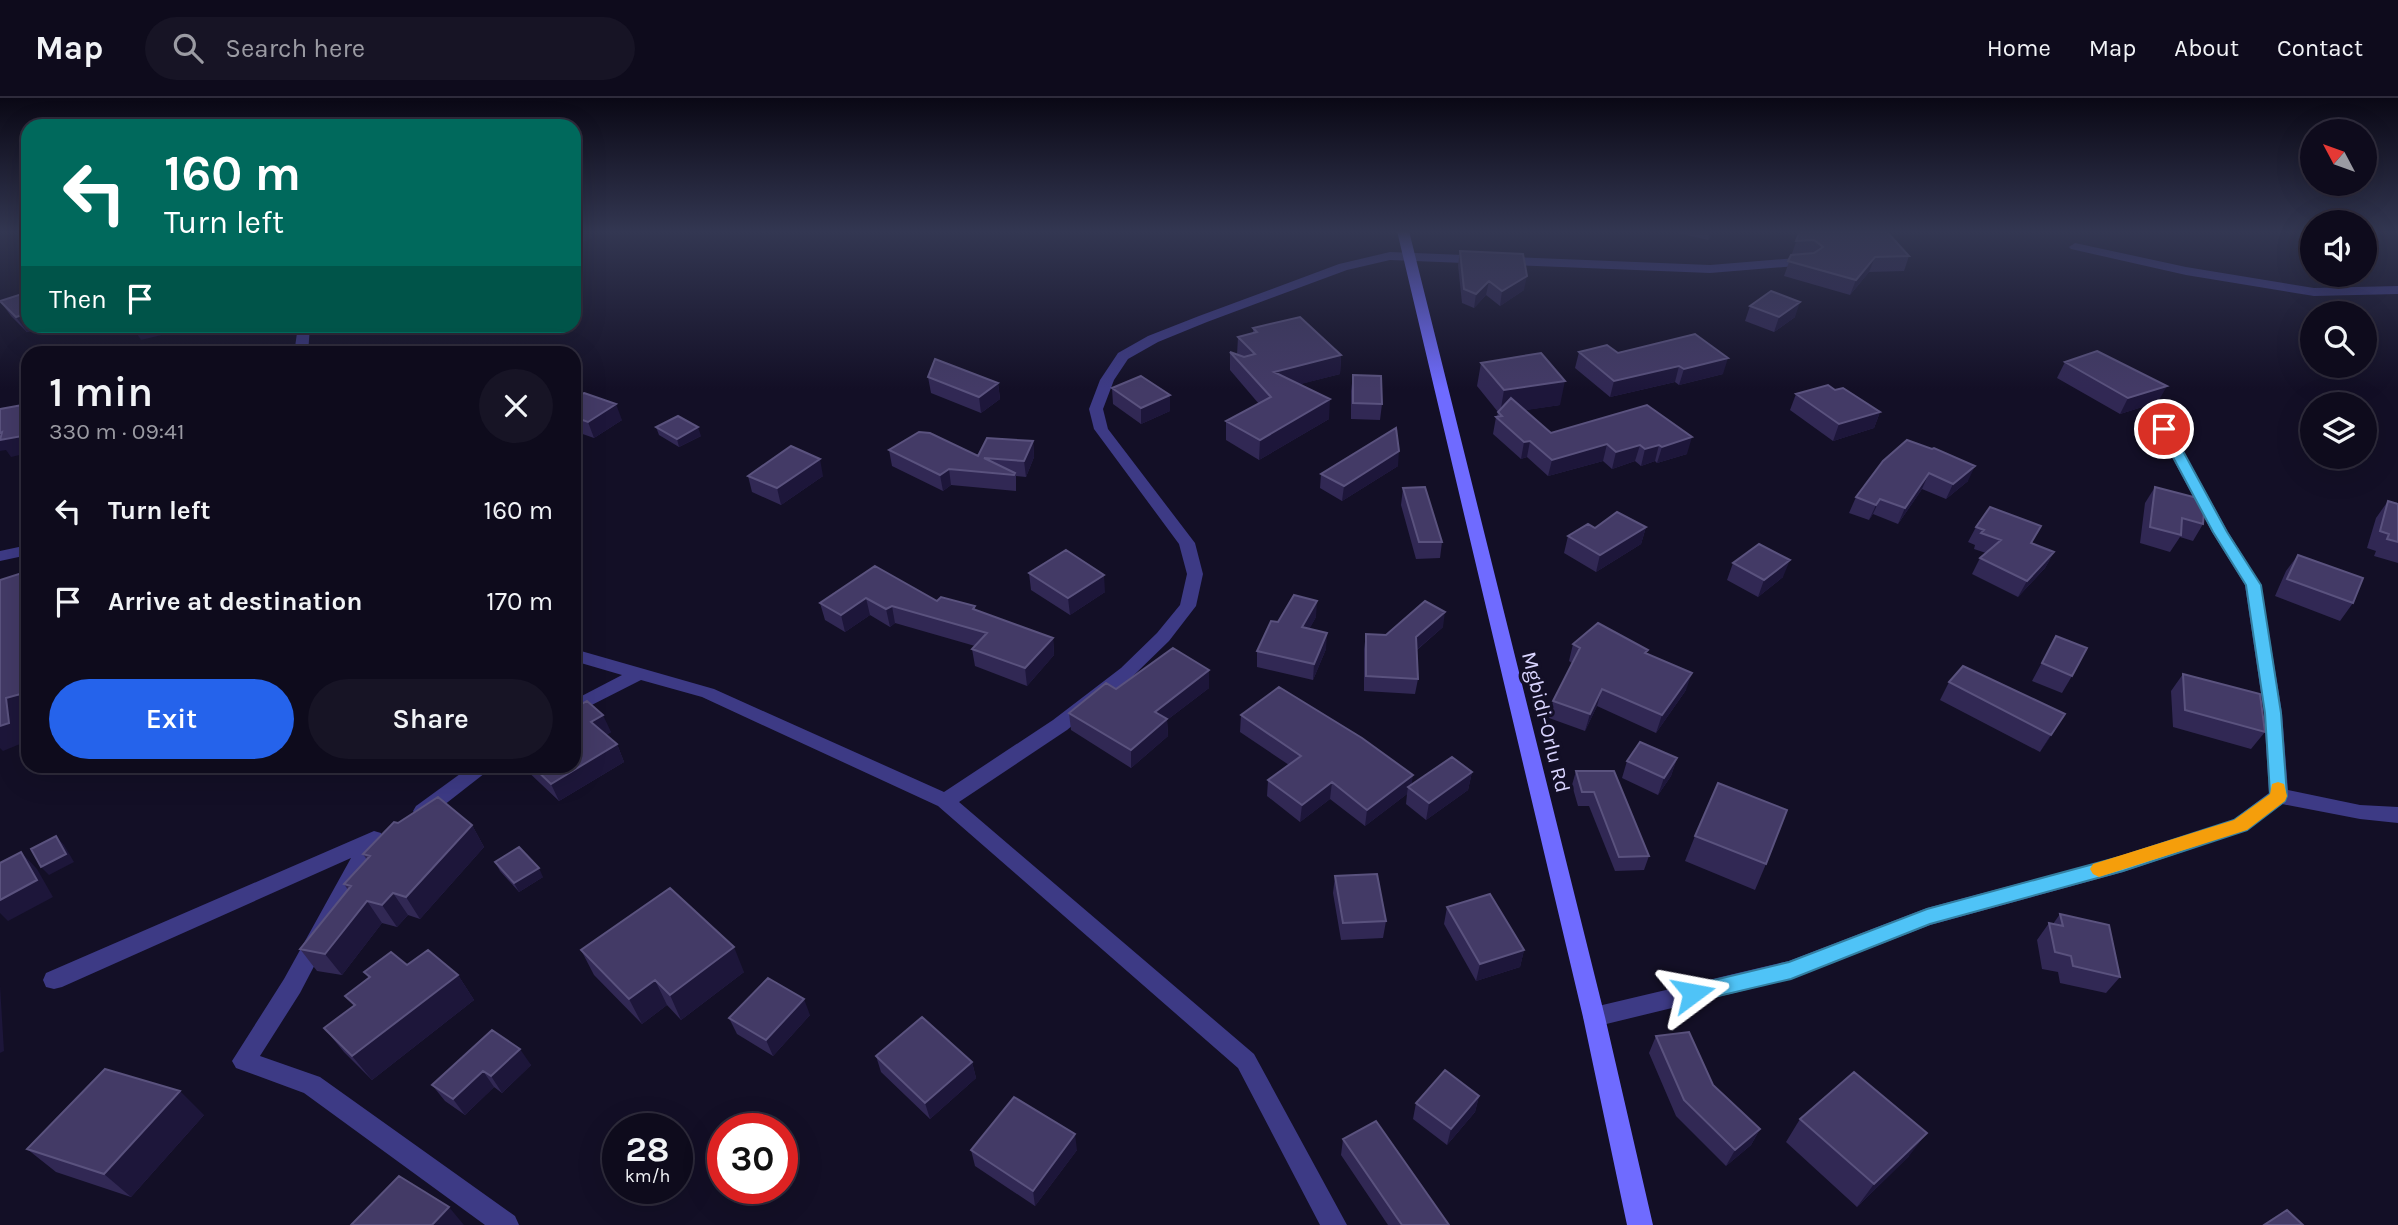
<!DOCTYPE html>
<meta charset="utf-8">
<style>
:root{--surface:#0e0b1c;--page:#171425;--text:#f1f3f6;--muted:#9b9ba3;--line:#2e2b3b;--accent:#2563eb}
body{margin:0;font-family:Karla,sans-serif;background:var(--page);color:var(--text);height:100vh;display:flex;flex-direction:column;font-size:26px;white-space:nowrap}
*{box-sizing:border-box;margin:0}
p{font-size:23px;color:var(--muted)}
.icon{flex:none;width:38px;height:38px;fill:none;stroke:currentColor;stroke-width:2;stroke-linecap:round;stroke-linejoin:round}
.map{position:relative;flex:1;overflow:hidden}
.side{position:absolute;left:21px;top:248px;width:560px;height:427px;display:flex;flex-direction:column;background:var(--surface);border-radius:21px;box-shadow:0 7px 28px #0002,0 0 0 2px var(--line)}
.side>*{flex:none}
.banner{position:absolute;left:21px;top:21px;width:560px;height:214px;border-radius:21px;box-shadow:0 7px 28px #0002,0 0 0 2px var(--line);background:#00695c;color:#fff;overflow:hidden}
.needle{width:46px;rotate:311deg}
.fabs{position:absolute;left:2300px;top:21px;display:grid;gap:14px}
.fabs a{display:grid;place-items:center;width:77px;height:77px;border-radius:50%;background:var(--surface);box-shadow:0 7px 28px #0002,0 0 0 2px var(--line);font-size:35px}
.speed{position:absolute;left:602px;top:1015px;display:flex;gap:14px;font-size:35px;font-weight:700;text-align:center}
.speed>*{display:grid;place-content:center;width:91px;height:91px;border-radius:50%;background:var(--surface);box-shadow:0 7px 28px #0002,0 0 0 2px var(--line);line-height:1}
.speed small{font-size:18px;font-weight:400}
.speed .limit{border:10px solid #d22;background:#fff;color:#111}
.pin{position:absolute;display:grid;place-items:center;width:60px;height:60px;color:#fff;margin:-30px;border:4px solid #fff;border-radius:50%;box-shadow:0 2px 7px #0007}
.me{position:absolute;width:77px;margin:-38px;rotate:77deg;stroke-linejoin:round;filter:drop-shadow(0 0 5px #0008)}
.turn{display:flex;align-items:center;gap:24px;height:147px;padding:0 28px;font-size:32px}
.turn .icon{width:91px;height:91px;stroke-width:2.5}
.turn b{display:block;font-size:49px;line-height:60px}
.then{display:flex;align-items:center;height:66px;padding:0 28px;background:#0003;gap:14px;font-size:26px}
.round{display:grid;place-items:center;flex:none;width:74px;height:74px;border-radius:37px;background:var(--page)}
.summary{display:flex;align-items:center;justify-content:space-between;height:119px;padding:0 28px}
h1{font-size:42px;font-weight:600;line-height:52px}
.button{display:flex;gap:14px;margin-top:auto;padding:14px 28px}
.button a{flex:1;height:80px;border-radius:42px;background:var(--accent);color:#fff;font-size:28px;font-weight:600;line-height:80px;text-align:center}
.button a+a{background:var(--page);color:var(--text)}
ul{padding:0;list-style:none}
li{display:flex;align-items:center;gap:21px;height:91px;padding:0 28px}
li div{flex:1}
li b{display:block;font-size:26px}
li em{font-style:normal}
header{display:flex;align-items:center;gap:42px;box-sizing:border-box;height:98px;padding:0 35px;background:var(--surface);border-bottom:2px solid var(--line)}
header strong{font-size:33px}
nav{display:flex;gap:38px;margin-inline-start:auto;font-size:24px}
.search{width:490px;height:63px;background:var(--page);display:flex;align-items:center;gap:18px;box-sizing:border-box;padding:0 24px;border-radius:38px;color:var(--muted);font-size:26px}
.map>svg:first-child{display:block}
</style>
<header>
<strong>Map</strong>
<div class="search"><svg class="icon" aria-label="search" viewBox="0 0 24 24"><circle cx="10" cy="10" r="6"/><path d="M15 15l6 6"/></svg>Search here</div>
<nav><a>Home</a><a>Map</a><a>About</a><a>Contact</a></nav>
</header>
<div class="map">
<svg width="2398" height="1127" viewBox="0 0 2398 1127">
<rect width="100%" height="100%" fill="#130f26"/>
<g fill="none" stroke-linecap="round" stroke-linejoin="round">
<path fill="#3d3a85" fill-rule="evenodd" d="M2075,145L2186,169L2314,190L2398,188V196L2314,198L2186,177L2071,151L2069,149Z
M1390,154L1710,167L1809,159L1815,163L1809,167L1710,175L1390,162L1347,172L1207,224L1158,244L1128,261L1114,282L1103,311L1108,331L1195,445L1203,476L1196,508L1169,543L1133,578L1067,632L959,704L1254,956L1347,1127H1320L1238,970L938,708L702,599L641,582L574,616V602L622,577L574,563V551L714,591L944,694L1053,622L1121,570L1157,535L1180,507L1187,476L1179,446L1094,331L1089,311L1100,282L1118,255L1148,238L1199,218L1339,166Z
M298,228H310L308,256H294Z
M2164,327L2171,331L2228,434L2261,487L2282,615L2288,692L2360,707L2398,709V725L2360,721L2282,706L2247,732L2123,774L1930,827L1791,881L1594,929L1586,926L1583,919L1586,912L1594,909L1789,863L1927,810L2123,758L2233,722L2269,695L2264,615L2245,487L2212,434L2157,331Z
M28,447V457L0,463V453Z
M471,668H494L430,718L423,720L416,718L413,713L416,708Z
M374,733L381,735L384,741L377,748L300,895L260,958L320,979L515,1118L519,1127H485L304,995L236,970L232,963L284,881L351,760L62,889L54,891L46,889L43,882L46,875Z"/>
<path fill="#6f6bff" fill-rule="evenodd" d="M1397,133H1409L1605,919L1653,1127H1627L1583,919Z"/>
</g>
<path fill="#312854" d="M1670,133H1714L1708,142Z
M1800,133L1909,158L1904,173L1869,174L1850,197L1784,178Z
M1460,153L1524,192L1500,208L1486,197L1474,210L1462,205L1458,167Z
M0,203L28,228H47L27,234L11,218Z
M1750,208L1795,219L1774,234L1745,223Z
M1253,230L1341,257L1340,276L1300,286L1329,321L1259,362L1226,342V323L1259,306L1230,272V254L1237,257L1238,239L1253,236Z
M1579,254L1618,255L1723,276L1679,287L1675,284L1610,299L1575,270Z
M2065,264L2158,304L2120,316L2057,280Z
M1481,265L1560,307L1525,312L1551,335L1647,307L1687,356L1657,365L1655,363L1641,368L1635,363L1612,371L1603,363L1548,378L1527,359L1521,361L1493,336L1496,319H1497L1498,314L1477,288Z
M1353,277L1382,306L1380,322L1351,321V293Z
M928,279L998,285L1000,301L981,315L931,295Z
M1112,290L1170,297V313L1141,326L1113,306Z
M1835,292L1880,314L1874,330L1833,343L1790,312L1796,296Z
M574,301L622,322L594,340L574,333Z
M656,329L701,338L679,349L659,337Z
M1033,343L1034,359L1026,379L1016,378V393L951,387L943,393L892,368L889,352L978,358Z
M1883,363L1968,383L1946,401L1922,391L1898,426L1873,416L1869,422L1849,415L1856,399Z
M1398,368L1342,403L1320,390L1321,376Z
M748,378H823L781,407L752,394Z
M2155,389L2203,426L2193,443L2180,439L2170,454L2140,445L2145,405Z
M1403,390L1442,444L1440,460L1416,461L1401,407Z
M2388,403L2398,405V465L2374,458L2376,453L2367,450L2376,420Z
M1646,429L1641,446L1596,474L1564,455L1568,438L1595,430Z
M1976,429L2032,445L2054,454L2045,470L2018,499L1972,476L1980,460L1986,455L1974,451L1975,447L1968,444Z
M2298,457L2353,505L2340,523L2275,498L2286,473Z
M1733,465L1783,479L1758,499L1727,482Z
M875,468L937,503L975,508V512L1053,540L1054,557L1027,588L975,568L972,551L975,548L895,525L890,529L870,517L845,534L825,522L820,505Z
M1029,475L1105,494L1070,517L1031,492Z
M1316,519L1309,531L1326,551L1313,582L1257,569V553L1278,524Z
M1443,529L1417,552L1418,581L1415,596L1364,593V551L1366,536L1386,537Z
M2056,538L2072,578L2062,595L2032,583Z
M1573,546L1647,555L1686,592L1656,635L1597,608L1585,633L1549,620L1553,603L1572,565L1569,563Z
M1209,572V590L1167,622L1168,638L1131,670L1071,632L1069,615L1116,591Z
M2183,576L2265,634L2251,651L2173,629L2171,593Z
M1949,584L2065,616L2040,654L1940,602Z
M578,608L611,634L606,637L617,646L624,664L559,703L522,668H574Z
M1241,617L1412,687L1472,674L1468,692L1426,722L1406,706L1407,696L1365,728L1330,701L1300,724L1267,698L1268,682L1289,667L1240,634Z
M1677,660L1671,678L1658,697L1622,680L1627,663Z
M1576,673L1649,758L1644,772L1615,773L1589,708H1578L1572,687Z
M398,725L472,727L484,749L420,821L408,817L397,829L382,825L342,877L317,873L300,851L348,792L344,786L367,762L363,756Z
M1695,738L1766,766L1755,792L1685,763Z
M495,764L543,779L519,794L500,773Z
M1335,778L1386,823L1383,840L1341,842L1333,795Z
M1447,809L1524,852L1520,869L1476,883L1444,826Z
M2060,816L2120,879L2106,895L2060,885L2058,874L2042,871L2037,842L2049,825L2053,826Z
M581,852L744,874L681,922L667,907L642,926L594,877Z
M407,867L458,877L474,902L372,982L344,954L324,930L354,908L345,898L369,880L364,874Z
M810,917L773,958L737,936L729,920Z
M492,932L531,967L502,995L494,989L465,1017L445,1003L432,987Z
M1656,938L1713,987L1760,1031L1751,1047L1726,1068L1676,1018L1649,955Z
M876,958L972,964L976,980L930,1021L881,974Z
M1479,998L1475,1014L1447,1047L1413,1021L1416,1005Z
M204,1017L131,1099L56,1074L27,1051Z
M1800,1021L1909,1058L1857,1109L1786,1044Z
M1343,1041L1449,1127H1388L1341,1057Z
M971,1052H1077L1035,1108L975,1068Z"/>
<path fill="#1d163a" d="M574,133H591L593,140L574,147Z
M1710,133H1714L1708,142Z
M1875,159L1869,174L1850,197L1856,182Z
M1527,178L1524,192L1500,208L1502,193Z
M1489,183L1486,197L1474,210L1476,196Z
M1800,204L1795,219L1774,234L1779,219Z
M28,215V228H47L27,234L16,219Z
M132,228H176L178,233L141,242Z
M472,228H510V229L476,236Z
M1341,257L1340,276L1274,293V274Z
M1728,260L1723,276L1679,287L1684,271Z
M1679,268L1675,284L1610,299L1614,283Z
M1565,283L1560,307L1500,316L1504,292Z
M998,285L1000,301L981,315L979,299Z
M2167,288L2158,304L2120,316L2128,300Z
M1170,297V313L1141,326V310Z
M1330,301L1329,321L1259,362L1260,342Z
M616,306L622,322L594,340L588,324Z
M1880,314L1874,330L1833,343L1839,326Z
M698,329L701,338L679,349L677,341Z
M0,335L28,337V355L11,359L6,352L0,353Z
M1692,339L1687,356L1657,365L1662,349Z
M1033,343L1034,359L1026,379L1024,363Z
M1530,343L1527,359L1521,361L1524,344Z
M1607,346L1603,363L1548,378L1552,362Z
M1640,347L1635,363L1612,371L1616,354Z
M1659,347L1655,363L1641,368L1645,351Z
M1399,353L1398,368L1342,403L1344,388Z
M820,361L823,378L781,407L777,390Z
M1975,368L1968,383L1946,401L1953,386Z
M949,371L951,387L943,393L940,377Z
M1929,375L1922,391L1898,426L1905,410Z
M1880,401L1873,416L1869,422L1876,407Z
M1646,429L1641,446L1596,474L1600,457Z
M2054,454L2045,470L2018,499L2027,483Z
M1790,462L1783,479L1758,499L1764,482Z
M1104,477L1105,494L1070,517L1068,500Z
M866,500L870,517L845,534L841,517Z
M1317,503L1316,519L1301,546L1302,529Z
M892,508L895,525L890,529L886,511Z
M28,511V557L22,513Z
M1445,514L1443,529L1414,554L1416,539Z
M1327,535L1326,551L1313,582L1314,566Z
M1053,540L1054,557L1027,588L1025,570Z
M1209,572V590L1167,622L1168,638L1131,670V652L1155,614Z
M1692,575L1686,592L1656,635L1662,617Z
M1602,591L1597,608L1585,633L1590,616Z
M28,594V618L22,620L25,644L3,653L0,650V628L6,600Z
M2065,616L2054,634L2040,654L2051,637Z
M603,617L611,634L598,642L591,624Z
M617,646L624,664L559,703L551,686Z
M1677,660L1671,678L1658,697L1664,680Z
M1472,674L1468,692L1426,722L1429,705Z
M1413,677L1411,691L1408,689L1407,696L1365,728L1367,712Z
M1332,684L1330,701L1300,724L1302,707Z
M472,727L484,749L420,821L406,799Z
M56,738L64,747L74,764L49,777L41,769Z
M21,754L37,771L53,799L8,823L0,815V802Z
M539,770L543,779L519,794L514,785Z
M393,795L408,817L397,829L382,807Z
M367,803L382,825L342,877L325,856Z
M734,849L744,874L681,922L670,897Z
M1524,852L1520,869L1476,883L1480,866Z
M458,877L474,902L372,982L352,958Z
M655,882L667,907L642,926L629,901Z
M0,888L4,953L0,955Z
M804,901L810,917L773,958L766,942Z
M520,951L531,967L502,995L491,978Z
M972,964L976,980L930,1021L925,1005Z
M483,973L494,989L465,1017L453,1001Z
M180,993L204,1017L131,1099L104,1076Z
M1479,998L1475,1014L1447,1047L1451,1031Z
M1760,1031L1751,1047L1726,1068L1735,1052Z
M1927,1035L1909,1058L1857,1109L1874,1086Z
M1075,1036L1077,1052L1035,1108L1033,1093Z
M449,1109L464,1127H432Z"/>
<path fill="#433a66" stroke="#5a527e" stroke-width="2" d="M1800,133H1878L1888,135L1909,158L1875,159L1856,182L1788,163L1791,157L1814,155L1823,149L1814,142L1796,143Z
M1460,153L1523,156L1527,178L1502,193L1489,183L1476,196L1464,191Z
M1771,193L1800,204L1779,219L1750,208Z
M28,194V215L16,219L0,203Z
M1300,219L1341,257L1274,274L1330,301L1260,342L1226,323L1271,299L1230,254L1244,259L1255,256L1238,239L1257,234L1253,230Z
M1695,236L1728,260L1684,271L1679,268L1614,283L1579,254L1607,247L1618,255Z
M2097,253L2167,288L2128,300L2065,264Z
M1541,255L1565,283L1504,292L1481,265Z
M935,261L998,285L979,299L928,279Z
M1353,277L1381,278L1382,306L1353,305Z
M1141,278L1170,297L1141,310L1112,290Z
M1828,287L1835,292L1843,290L1880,314L1839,326L1796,296Z
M584,295L616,306L588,324L574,319V301Z
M1511,300L1551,335L1647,307L1692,339L1662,349L1659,347L1645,351L1640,347L1616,354L1607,346L1552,362L1530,343L1524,344L1496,319L1502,318L1498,314Z
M28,306V337L0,342L2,334L0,335V311Z
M678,318L698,329L677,341L656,329Z
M1396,330L1399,353L1344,388L1321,376Z
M919,334L930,335L978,358L987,340L1033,343L1024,363L984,360L1015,375L1014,377L949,371L940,377L889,352Z
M1907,342L1932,351L1934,350L1975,368L1953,386L1929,375L1905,410L1880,401L1876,407L1856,399L1883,363Z
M791,348L820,361L777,390L748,378Z
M1425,389L1442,444H1419L1403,390Z
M2155,389L2205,402L2203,426L2182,420L2181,437L2150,429Z
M2388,403L2398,406V444L2387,441L2389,436L2380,433Z
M1990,409L2041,428L2031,445L2054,454L2027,483L1980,460L2001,442L1981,435L1984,432L1976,429Z
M1617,414L1646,429L1600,457L1568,438L1588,426L1595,430Z
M1759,446L1790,462L1764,482L1733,465Z
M1066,452L1104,477L1068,500L1029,475Z
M2298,457L2363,480L2353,505L2287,481Z
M875,468L937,503L941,499L975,508L973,511L1053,540L1025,570L972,551L987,535L892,508L886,511L866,500L841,517L820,505Z
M28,473V511L22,513L27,556H28V594L6,600L9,625L0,628V482Z
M1294,497L1317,503L1302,529L1327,535L1314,566L1257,553L1271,523L1278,524Z
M1425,503L1445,514L1416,539L1418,581L1366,578V536L1386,537Z
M1598,525L1648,552L1645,555L1692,575L1662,617L1602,591L1590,616L1553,603L1580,550L1573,546Z
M2056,538L2087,550L2072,578L2042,565Z
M1173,550L1209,572L1155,614L1167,621L1131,652L1069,615L1106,585L1116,591Z
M1963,568L2065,616L2051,637L1949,584Z
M2183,576L2260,596L2265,634L2185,612Z
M1279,589L1362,640L1413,677L1367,712L1332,684L1302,707L1268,682L1301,658L1241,617Z
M587,603L603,617L591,624L617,646L551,686L532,668H574V605L578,608Z
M1640,644L1677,660L1664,680L1627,663Z
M1452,659L1472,674L1429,705L1408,689Z
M1576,673H1614L1649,758L1619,759L1594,694H1582Z
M1718,685L1787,712L1766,766L1695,738Z
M438,699L472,727L406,799L393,795L382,807L367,803L325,856L300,851L351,788L344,786L370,758L363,756L394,724L398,725Z
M56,738L66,756L41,769L31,751Z
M519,749L539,770L514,785L495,764Z
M21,754L37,782L0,802V765Z
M1377,776L1386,823L1343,825L1335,778Z
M670,790L734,849L670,897L655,882L629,901L581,852Z
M1490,796L1524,852L1480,866L1447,809Z
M2060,816L2109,827L2120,879L2073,868L2071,858L2055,854L2049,825L2063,828Z
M428,852L458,877L352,958L324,930L355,907L345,898L370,879L364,874L391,854L407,867Z
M768,880L804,901L766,942L729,920Z
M922,919L972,964L925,1005L876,958Z
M492,932L520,951L491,978L483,973L453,1001L432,987Z
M1689,934L1713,987L1760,1031L1735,1052L1684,1002L1656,938Z
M105,971L180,993L104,1076L27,1051Z
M1445,972L1479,998L1451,1031L1416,1005Z
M1854,974L1927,1035L1874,1086L1800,1021Z
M1014,999L1075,1036L1033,1093L971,1052Z
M1376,1023L1449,1127H1402L1343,1041Z
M399,1078L449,1109L432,1127H351Z
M2287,1112L2303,1127H2264Z"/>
<linearGradient id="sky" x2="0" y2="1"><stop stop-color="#0a0815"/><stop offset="0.46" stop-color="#333752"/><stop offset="1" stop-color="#333752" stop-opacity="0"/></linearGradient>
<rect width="2398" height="291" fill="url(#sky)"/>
<path fill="#4fc3f7" stroke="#337fa1" stroke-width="2" d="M2164,327L2171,331L2227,434L2261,487L2281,615L2287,698L2285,703L2247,732L2123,773L1930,826L1791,881L1693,904L1685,902L1683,895L1685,889L1693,887L1789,864L1927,811L2123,758L2234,722L2270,696L2265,615L2246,487L2213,434L2158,331Z"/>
<path fill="#f59e0b" d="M2278,684L2284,686L2287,698L2285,703L2247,732L2099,779L2093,776L2090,771L2093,766L2234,722L2270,696L2272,686Z"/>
<g text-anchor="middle" stroke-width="7" stroke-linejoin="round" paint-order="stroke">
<g font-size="21" fill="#d9d4ff" stroke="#130f26">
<text transform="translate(1546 624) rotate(76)" y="7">Mgbidi-Orlu Rd</text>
</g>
</g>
</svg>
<div class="fabs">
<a><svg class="needle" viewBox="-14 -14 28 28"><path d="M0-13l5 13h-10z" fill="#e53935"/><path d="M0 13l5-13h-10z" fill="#9b9ba3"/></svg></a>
<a><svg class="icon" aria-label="sound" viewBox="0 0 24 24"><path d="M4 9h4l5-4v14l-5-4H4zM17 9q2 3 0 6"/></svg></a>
<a><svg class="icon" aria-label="search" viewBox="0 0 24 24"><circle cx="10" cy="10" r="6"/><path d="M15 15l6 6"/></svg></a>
<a><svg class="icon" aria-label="layers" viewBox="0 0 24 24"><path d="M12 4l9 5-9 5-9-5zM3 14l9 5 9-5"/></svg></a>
</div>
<div class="speed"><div>28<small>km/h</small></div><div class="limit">30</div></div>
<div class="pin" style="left:2164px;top:331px;background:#d93025"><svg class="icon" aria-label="arrive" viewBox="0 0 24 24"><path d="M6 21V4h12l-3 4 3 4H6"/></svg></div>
<svg class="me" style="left:1693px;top:895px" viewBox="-20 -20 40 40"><path d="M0-17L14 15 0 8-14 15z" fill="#4fc3f7" stroke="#fff" stroke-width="4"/></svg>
<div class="banner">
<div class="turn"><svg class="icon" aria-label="left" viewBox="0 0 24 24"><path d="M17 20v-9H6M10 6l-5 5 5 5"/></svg><div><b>160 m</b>Turn left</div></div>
<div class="then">Then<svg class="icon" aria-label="arrive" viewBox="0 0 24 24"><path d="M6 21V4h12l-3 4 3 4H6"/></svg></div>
</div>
<section class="side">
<div class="summary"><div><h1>1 min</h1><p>330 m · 09:41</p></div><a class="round"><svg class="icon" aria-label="close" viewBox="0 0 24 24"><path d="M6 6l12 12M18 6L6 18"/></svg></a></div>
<ul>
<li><svg class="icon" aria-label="left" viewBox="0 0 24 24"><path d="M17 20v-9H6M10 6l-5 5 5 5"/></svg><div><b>Turn left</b></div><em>160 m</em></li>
<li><svg class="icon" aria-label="arrive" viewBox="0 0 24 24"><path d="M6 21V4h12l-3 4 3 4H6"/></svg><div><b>Arrive at destination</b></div><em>170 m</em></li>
</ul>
<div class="button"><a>Exit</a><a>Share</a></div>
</section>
</div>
